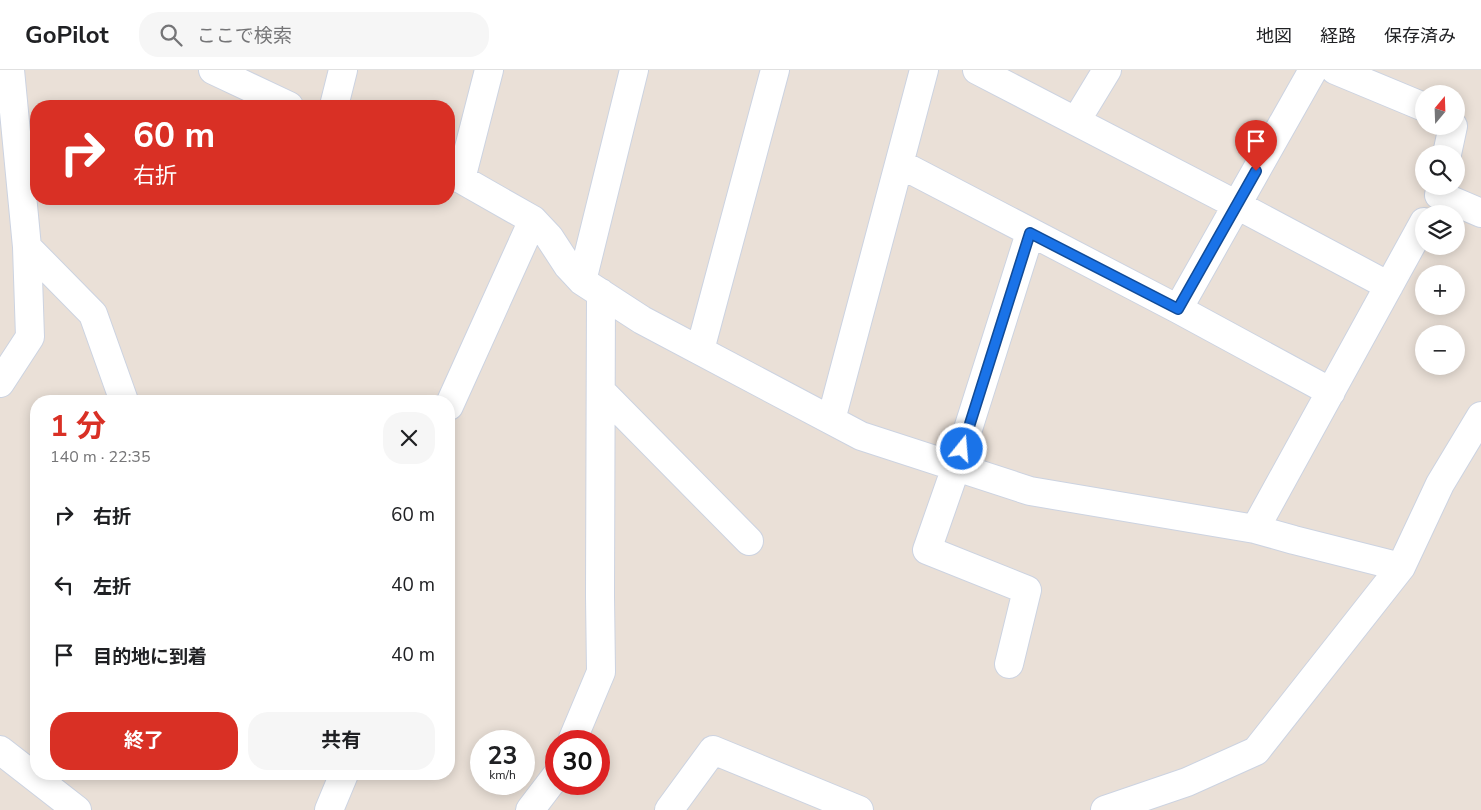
<!DOCTYPE html>
<html lang="ja">
<meta charset="utf-8">
<style>
:root{--surface:#fff;--page:#f6f6f6;--text:#202124;--muted:#757577;--line:#e0e0e0;--accent:#d93025}
body{margin:0;font-family:"Nunito Sans","Noto Sans JP",sans-serif;background:var(--page);color:var(--text);height:100vh;display:flex;flex-direction:column;font-size:19px;white-space:nowrap}
*{box-sizing:border-box;margin:0}
p{font-size:16px;color:var(--muted)}
.icon{flex:none;width:28px;height:28px;fill:none;stroke:currentColor;stroke-width:2;stroke-linecap:round;stroke-linejoin:round}
.map{position:relative;flex:1;overflow:hidden}
.details{position:absolute;left:30px;top:325px;width:425px;height:385px;display:flex;flex-direction:column;background:var(--surface);border-radius:20px;box-shadow:0 2px 12px #0003}
.details>*{flex:none}
.hud{position:absolute;left:30px;top:30px;width:425px;height:105px;border-radius:20px;box-shadow:0 2px 12px #0003;background:#d93025;color:#fff;overflow:hidden}
.needle{width:32px;rotate:19deg}
.buttons{position:absolute;left:1415px;top:15px;display:grid;gap:10px}
.buttons a{display:grid;place-items:center;width:50px;height:50px;border-radius:50%;background:var(--surface);box-shadow:0 2px 12px #0003;font-size:25px}
.speed{position:absolute;left:470px;top:660px;display:flex;gap:10px;font-size:25px;font-weight:700;text-align:center}
.speed>*{display:grid;place-content:center;width:65px;height:65px;border-radius:50%;background:var(--surface);box-shadow:0 2px 12px #0003;line-height:1}
.speed small{font-size:12px;font-weight:400}
.speed .limit{border:8px solid #d22;background:#fff;color:#111}
.pin{position:absolute;display:grid;place-items:center;width:42px;height:42px;color:#fff;margin:-51px -21px;border-radius:50% 50% 50% 0;rotate:-45deg;box-shadow:0 0 5px #0007}
.pin .icon{rotate:45deg}
.me{position:absolute;width:55px;margin:-28px;rotate:17deg;stroke-linejoin:round;filter:drop-shadow(0 0 4px #0008)}
.turn{display:flex;align-items:center;gap:18px;height:105px;padding:0 20px;font-size:22px}
.turn .icon{width:65px;height:65px;stroke-width:2.5}
.turn b{display:block;font-size:35px;line-height:42px}
.round{display:grid;place-items:center;flex:none;width:52px;height:52px;border-radius:20px;background:var(--page)}
.headline{display:flex;align-items:center;justify-content:space-between;height:85px;padding:0 20px}
h1{font-size:30px;font-weight:700;line-height:38px;color:var(--accent)}
.cta{display:flex;gap:10px;margin-top:auto;padding:10px 20px}
.cta a{flex:1;height:58px;border-radius:20px;background:var(--accent);color:#fff;font-size:20px;font-weight:700;line-height:58px;text-align:center}
.cta a+a{background:var(--page);color:var(--text)}
ul{padding:0;list-style:none}
li{display:flex;align-items:center;gap:15px;height:70px;padding:0 20px}
li div{flex:1}
li b{display:block;font-size:19px}
li em{font-style:normal}
header{display:flex;align-items:center;gap:30px;box-sizing:border-box;height:70px;padding:0 25px;background:var(--surface);border-bottom:1px solid var(--line)}
header strong{font-size:24px}
nav{display:flex;gap:28px;margin-inline-start:auto;font-size:18px}
.search{width:350px;height:45px;background:var(--page);display:flex;align-items:center;gap:12px;box-sizing:border-box;padding:0 18px;border-radius:20px;color:var(--muted);font-size:19px}
.map>svg:first-child{display:block}
</style>
<header>
<strong>GoPilot</strong>
<div class="search"><svg class="icon" aria-label="search" viewBox="0 0 24 24"><circle cx="10" cy="10" r="6"/><path d="M15 15l6 6"/></svg>ここで検索</div>
<nav><a>地図</a><a>経路</a><a>保存済み</a></nav>
</header>
<div class="map">
<svg width="1481" height="740" viewBox="0 0 1481 740">
<rect width="100%" height="100%" fill="#eae0d7"/>
<g fill="none" stroke-linecap="round" stroke-linejoin="round">
<g stroke="#ccd3e1" stroke-width="30">
<path id="minor" d="M213,0L289,36
M977,0L1237,135L1389,216
M1335,0L1424,37
M334,36L343,0
M1076,51L1107,0
M1447,84L1453,56
M900,94L1178,239L1331,322
M449,104L461,109L533,150L549,167L568,196L582,211L642,250L861,366L1030,421L1255,459L1294,470L1401,497
M461,109L489,0
M1439,125L1481,143
M27,177L93,244L124,331
M582,211L634,0
M1178,239L1313,0
M700,280L775,0
M0,313L30,267L27,177L10,0
M601,321L749,471
M449,336L533,150
M831,350L924,0
M1255,459L1424,152
M1009,594L1027,520L927,480L956,397L1030,163
M572,671L601,602L600,526L601,223
M0,680L77,740
M329,740L344,704
M530,740L556,706
M669,740L713,680L859,740
M1105,740L1187,712L1256,681L1401,497L1440,414L1481,346"/>
</g>
<use href="#minor" stroke="#fff" stroke-width="28"/>
</g>
<g fill="none" stroke-linecap="round" stroke-linejoin="round">
<g stroke="#114b97" stroke-width="12">
<path id="route" d="M962,379L1030,163L1178,239L1256,101"/>
</g>
<use href="#route" stroke="#1a73e8" stroke-width="9"/>
</g>
</svg>
<div class="buttons">
<a><svg class="needle" viewBox="-14 -14 28 28"><path d="M0-13l5 13h-10z" fill="#e53935"/><path d="M0 13l5-13h-10z" fill="#757577"/></svg></a>
<a><svg class="icon" aria-label="search" viewBox="0 0 24 24"><circle cx="10" cy="10" r="6"/><path d="M15 15l6 6"/></svg></a>
<a><svg class="icon" aria-label="layers" viewBox="0 0 24 24"><path d="M12 4l9 5-9 5-9-5zM3 14l9 5 9-5"/></svg></a>
<a>+</a>
<a>−</a>
</div>
<div class="speed"><div>23<small>km/h</small></div><div class="limit">30</div></div>
<div class="pin" style="left:1256px;top:101px;background:#d93025"><svg class="icon" aria-label="arrive" viewBox="0 0 24 24"><path d="M6 21V4h12l-3 4 3 4H6"/></svg></div>
<svg class="me" style="left:962px;top:379px" viewBox="-20 -20 40 40"><circle r="17" fill="#1a73e8" stroke="#fff" stroke-width="3"/><path d="M0-11L8 9 0 5-8 9z" fill="#fff"/></svg>
<div class="hud">
<div class="turn"><svg class="icon" aria-label="right" viewBox="0 0 24 24"><path d="M7 20v-9h11M14 6l5 5-5 5"/></svg><div><b>60 m</b>右折</div></div>
</div>
<section class="details">
<div class="headline"><div><h1>1 分</h1><p>140 m · 22:35</p></div><a class="round"><svg class="icon" aria-label="close" viewBox="0 0 24 24"><path d="M6 6l12 12M18 6L6 18"/></svg></a></div>
<ul>
<li><svg class="icon" aria-label="right" viewBox="0 0 24 24"><path d="M7 20v-9h11M14 6l5 5-5 5"/></svg><div><b>右折</b></div><em>60 m</em></li>
<li><svg class="icon" aria-label="left" viewBox="0 0 24 24"><path d="M17 20v-9H6M10 6l-5 5 5 5"/></svg><div><b>左折</b></div><em>40 m</em></li>
<li><svg class="icon" aria-label="arrive" viewBox="0 0 24 24"><path d="M6 21V4h12l-3 4 3 4H6"/></svg><div><b>目的地に到着</b></div><em>40 m</em></li>
</ul>
<div class="cta"><a>終了</a><a>共有</a></div>
</section>
</div>
